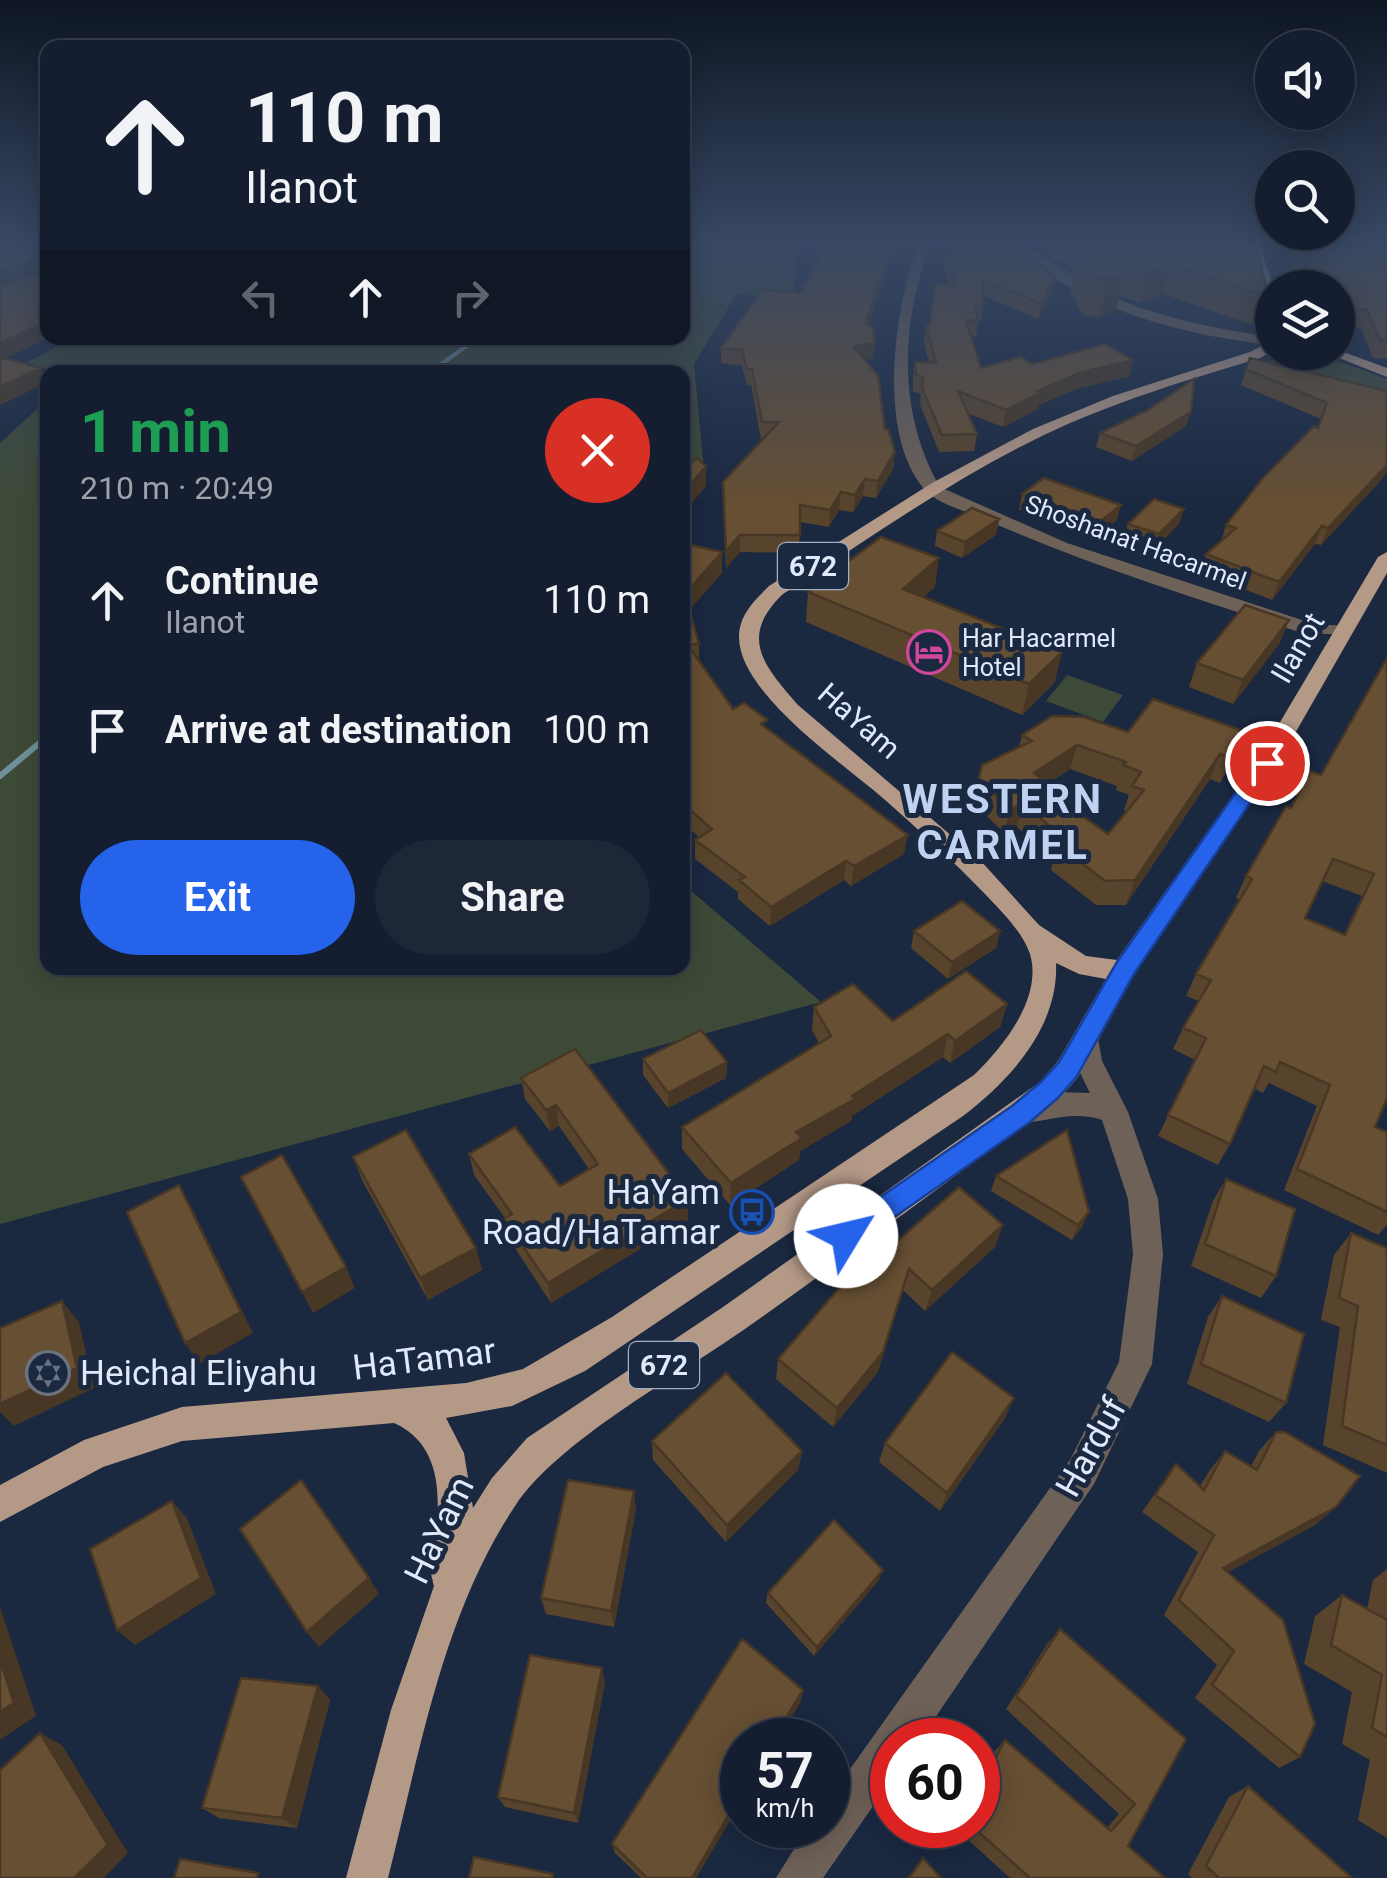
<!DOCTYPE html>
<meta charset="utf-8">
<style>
:root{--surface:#141e30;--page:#1d2738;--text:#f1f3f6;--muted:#9da2ab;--line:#333c4c;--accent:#2563eb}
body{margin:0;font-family:Roboto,sans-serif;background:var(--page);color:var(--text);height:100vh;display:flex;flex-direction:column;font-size:38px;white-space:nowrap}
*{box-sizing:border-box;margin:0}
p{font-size:32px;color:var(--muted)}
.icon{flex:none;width:55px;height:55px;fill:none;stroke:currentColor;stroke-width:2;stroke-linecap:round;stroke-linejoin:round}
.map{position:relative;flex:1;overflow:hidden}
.side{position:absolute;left:40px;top:365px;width:650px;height:610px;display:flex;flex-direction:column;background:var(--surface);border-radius:20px;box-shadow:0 5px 25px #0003,0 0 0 2px var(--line)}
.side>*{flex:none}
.guide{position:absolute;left:40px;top:40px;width:650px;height:305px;border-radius:20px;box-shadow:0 5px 25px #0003,0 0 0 2px var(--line);background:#141e30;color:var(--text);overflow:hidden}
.controls{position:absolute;left:1255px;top:30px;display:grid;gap:20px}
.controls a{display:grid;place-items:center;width:100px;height:100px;border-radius:50%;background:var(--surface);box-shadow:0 5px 25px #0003,0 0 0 2px var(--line);font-size:50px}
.speed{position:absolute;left:720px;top:1718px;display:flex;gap:20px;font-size:50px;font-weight:700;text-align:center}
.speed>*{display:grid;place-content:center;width:130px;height:130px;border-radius:50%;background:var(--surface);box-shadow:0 5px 25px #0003,0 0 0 2px var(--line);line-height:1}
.speed small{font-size:25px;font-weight:400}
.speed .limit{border:15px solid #d22;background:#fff;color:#111}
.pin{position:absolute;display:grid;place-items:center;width:85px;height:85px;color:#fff;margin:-42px;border:5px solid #fff;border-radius:50%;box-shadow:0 2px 10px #0007}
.me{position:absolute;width:110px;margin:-55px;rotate:54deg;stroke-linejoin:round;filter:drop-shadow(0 0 8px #0008)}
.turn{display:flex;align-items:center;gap:35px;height:210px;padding:0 40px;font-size:45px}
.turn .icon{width:130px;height:130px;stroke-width:2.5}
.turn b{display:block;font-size:70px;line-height:85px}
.lanes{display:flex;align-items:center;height:95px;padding:0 40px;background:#0003;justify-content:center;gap:50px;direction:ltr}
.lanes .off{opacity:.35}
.round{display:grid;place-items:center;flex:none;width:105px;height:105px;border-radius:52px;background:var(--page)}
.head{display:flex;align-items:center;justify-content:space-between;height:170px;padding:0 40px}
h1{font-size:60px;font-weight:700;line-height:75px;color:#1e9e55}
.primary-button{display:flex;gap:20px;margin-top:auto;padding:20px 40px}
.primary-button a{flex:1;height:115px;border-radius:60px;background:var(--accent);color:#fff;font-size:40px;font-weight:700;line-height:115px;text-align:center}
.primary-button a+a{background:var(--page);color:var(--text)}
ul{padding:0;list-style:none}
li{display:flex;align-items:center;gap:30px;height:130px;padding:0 40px}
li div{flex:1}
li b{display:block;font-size:38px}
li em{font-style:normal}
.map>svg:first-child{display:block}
</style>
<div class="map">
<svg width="1387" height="1878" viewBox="0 0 1387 1878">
<rect width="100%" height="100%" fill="#1a2840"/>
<path fill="#3e4a38" d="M683,242H800L793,296L736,295L694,364L704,471L683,485L682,372H54L27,362L75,338H682Z
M1281,353H1316L1387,379V397L1269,361L1277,359Z
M47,400L48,968H682L683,884L821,1002L0,1224V443Z
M1067,675L1123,695L1103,722L1046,701Z
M1075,783L1092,784L1104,795L1102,803L1086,812L1083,818L1047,805L1066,798L1067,787Z"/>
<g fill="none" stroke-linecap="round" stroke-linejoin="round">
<path stroke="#6e919c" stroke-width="4" d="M430,372L478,338"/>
<path stroke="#6e919c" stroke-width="6" d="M0,776L48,736"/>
<path fill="#6e6158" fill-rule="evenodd" d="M920,242H932C900,320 897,413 940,487L1067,543L1314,624L1349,626V634H1305C1196,598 1087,565 982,518C966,511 939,504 927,492C875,438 894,304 920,242Z
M1007,242C1029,242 1082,284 1108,295C1161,318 1216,329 1272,337V345C1181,335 1076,308 1007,242Z
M1087,1023L1096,1027L1102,1061L1128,1112L1158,1199L1163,1254L1152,1364L1094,1484L920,1740H892V1779L823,1878H776L809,1825H828V1800L1070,1460L1119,1362L1133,1254L1128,1199L1102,1120C1067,1108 1034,1128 1013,1121L1009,1113L1013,1105L1058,1092L1090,1093C1080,1072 1066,1050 1078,1027Z"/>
<path fill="#b49987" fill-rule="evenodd" d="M1246,242H1258L1274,288L1272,304L1266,300Z
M1272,341V351L1260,358C1187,380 1113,402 1044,435C952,479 869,539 783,594C738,637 764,666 798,705L980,860L1039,925L1086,956L1117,960L1257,761L1378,557L1387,552V573L1278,763L1134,975L1078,1077L1060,1098C954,1176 849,1256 742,1331C676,1377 557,1442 515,1506C442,1616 420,1752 388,1878H346L391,1710L434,1586C428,1570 433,1556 435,1539C441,1495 441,1444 394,1423L182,1441L103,1467L0,1522V1485L84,1440L182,1407L466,1383L523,1369L612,1317L974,1075C1003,1047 1043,998 1030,954C1022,931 1001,911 984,893C952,860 918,829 884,799C844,764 739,694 739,637C739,615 755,600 769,586L932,483L1033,429L1113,396L1250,352ZM1056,963L1079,974L1106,979L1058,1061L1040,1082L723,1307L527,1438L492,1478L473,1508L464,1453L446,1418L512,1406L585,1371L963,1116C1010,1080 1059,1027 1056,963Z
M1338,350L1387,368V377L1324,352Z"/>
</g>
<path fill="#58442c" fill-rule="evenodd" d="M820,242L887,267L869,325L873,358L864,360L885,429L895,452L893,469L876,498L863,496L853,512L839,510L829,527L800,522L799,553L740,552L726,568L723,482L764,439H761L751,385H747L742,366L721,363V348L800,293L819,258Z
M952,242H1010L1052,292L1038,319L984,296L981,321L978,320L976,337L971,336L981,368L1033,364L1133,360L1129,376L1076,389L1039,405L1038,409L1003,427L967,413L977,434L974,451L939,452L920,404L921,394L913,391V378L915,362L929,363L924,341L926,325H930L949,285L944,268L946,253H953Z
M1040,242H1152L1156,244V242H1246L1268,297L1258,327L1163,294L1140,303L1119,295L1115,312L1099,317L1084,316L1070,291L1074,270L1048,255Z
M1284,242H1387V359L1373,358L1361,328L1338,326V288H1303L1301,280H1297Z
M1250,358L1387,391L1382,479L1321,545L1315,544L1272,600L1200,572L1206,554L1221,541L1226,525L1318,428L1321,419L1241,385Z
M1191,412L1186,426L1132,461L1096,447L1100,433Z
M1022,494L1117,520L1097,537L1019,510Z
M999,519L996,535L962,558L935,546L937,531Z
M1128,524H1179L1155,549L1124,539Z
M682,543L722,573L691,608L690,615L699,644V660L733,709L768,729L904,854L851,886L844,880L770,926L738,899V892L695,859V840L699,837L682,822Z
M935,587L923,597L1055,682L1022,715L806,622L808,592Z
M1289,620L1279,644L1233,704L1189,687L1197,663Z
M1387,658L1375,1127L1387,1132V1225L1378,1235L1284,1190L1317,1106L1269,1083L1263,1093L1254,1088L1230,1144L1218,1165L1158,1136L1195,1060L1173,1049L1183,1028L1199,1001L1186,996L1196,974L1240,900L1236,898L1246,876L1291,808L1321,775ZM1322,881L1362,896L1344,934L1305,918Z
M1128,732H1246L1236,756L1220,783L1210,779L1126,905H1096L1051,870L1053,861L1017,827L1004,833L974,803L982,765L1019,747L1022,735ZM1070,769L1117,786L1116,790L1129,795L1124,810L1126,812L1108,834L1052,795L1048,784Z
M914,931H1000L996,948L948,979L911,948Z
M1007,1004L1000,1027L950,1063L943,1057L852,1116L851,1121L800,1151L799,1160L730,1205L682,1149V1127L819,1043L812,1030L814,1007L893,1021Z
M575,1049L688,1220L551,1303L509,1239L505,1218L474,1175L469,1154L560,1186L589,1169L559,1126L550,1131L525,1099L521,1078Z
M643,1059L727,1062L726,1078L668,1108L643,1075Z
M353,1157L476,1248L482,1270L428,1300L362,1180Z
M996,1176L1082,1227L1072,1240L991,1191Z
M1226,1179L1276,1276L1261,1298L1191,1266L1213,1201Z
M1351,1233L1387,1248V1473L1323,1445L1340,1327L1321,1320L1334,1255Z
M995,1247L925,1311L903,1290L878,1372L833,1427L776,1379L778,1359L863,1271Z
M1222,1296L1286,1403L1269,1422L1187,1384L1208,1317Z
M1005,1418L940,1511L879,1462L885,1443Z
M1276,1432L1317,1524L1228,1572L1300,1757L1279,1768L1195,1698L1217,1665L1164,1615L1198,1552L1142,1512L1176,1464L1200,1486L1210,1470L1225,1451L1251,1466L1259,1451Z
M652,1441L802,1451L798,1470L726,1542L653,1460Z
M636,1509L614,1627L546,1614L541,1598Z
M1387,1569V1838L1358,1820L1370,1760L1342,1744L1352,1692L1304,1664L1315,1616L1342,1595L1367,1609L1373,1580Z
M879,1580L814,1656L766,1603L768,1593Z
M1060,1629L1186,1739L1128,1846L1165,1878H1010L953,1826L954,1825H978V1783L994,1752L1005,1740L1107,1828L1119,1814L1006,1709L1048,1643Z
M742,1639L803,1690L800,1703L778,1740H742V1800L696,1878H641L615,1853L612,1844Z
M605,1682L578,1823L505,1807L498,1797Z
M318,1686L330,1700L297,1828L219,1818L202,1808Z
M1248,1786L1352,1878H1192L1188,1874L1229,1797Z"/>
<path fill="#473724" d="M898,242H909L887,267L865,339L866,323L889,253Z
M45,256L48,271L0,287V271Z
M1171,264L1163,294L1140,303L1147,274Z
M1124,275L1115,312L1099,317L1108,280Z
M1055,277L1052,292L1038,319L1041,304Z
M48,321V338L0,361V343Z
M875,342L873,358L852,363L854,347Z
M1133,360L1129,376L1076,389L1039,405L1038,409L1003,427L1006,410L1038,391L1079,373Z
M41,368L46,383L0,405V387Z
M1191,412L1186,426L1132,461L1136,446Z
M895,452L893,469L876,498L878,481Z
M1387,465V471L1382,479L1321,545L1328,528Z
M706,466V486L682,515V495Z
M865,479L863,496L853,512L855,495Z
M841,492L839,510L829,527L830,510Z
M1121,505L1117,520L1097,537L1101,521Z
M1184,509L1179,524L1155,549L1159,534Z
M999,519L996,535L962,558L965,542Z
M1322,526L1315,544L1272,600L1279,582Z
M740,535V552L726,568V551Z
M722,552V573L691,608L689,620L691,587Z
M939,558L935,587L899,618L903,589Z
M1289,620L1279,644L1233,704L1243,680Z
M1062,652L1055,682L1022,715L1029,684Z
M1246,732L1236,756L1220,783L1230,758Z
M1077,745L1070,769L1028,797L1034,773Z
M1220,754L1210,779L1126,905L1135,880Z
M1024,803L1017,827L1004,833L1010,809Z
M908,835L904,854L851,886L854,866Z
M846,861L844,880L770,926L771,907Z
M1000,931L996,948L948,979L952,962Z
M1007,1004L1000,1027L950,1063L955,1041Z
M948,1034L943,1057L852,1116L851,1121L800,1151L799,1160L730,1205L731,1183L796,1132Z
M727,1062L726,1078L668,1108V1093Z
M556,1105L559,1126L550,1131L546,1110Z
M179,1185L192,1208L253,1333L199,1364L185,1343Z
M688,1199V1220L551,1303L548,1283Z
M1089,1212L1082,1227L1072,1240L1078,1225Z
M1003,1225L995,1247L925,1311L932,1290Z
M476,1248L482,1270L428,1300L420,1278Z
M346,1267L355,1288L313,1313L302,1292Z
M909,1269L878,1372L833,1427L837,1408Z
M62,1301L79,1322L94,1388L14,1426L0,1412V1404Z
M1014,1398L1005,1418L940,1511L947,1493Z
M802,1451L798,1470L726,1542L727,1525Z
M634,1491L636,1509L614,1627L611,1611Z
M172,1501L187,1518L216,1594L135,1645L117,1630Z
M1336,1507L1317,1524L1206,1584L1223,1568Z
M883,1570L879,1580L814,1656L817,1647Z
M369,1578L379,1594L319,1647L307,1632Z
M0,1607L36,1716L0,1740Z
M602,1668L605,1682L578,1823L574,1813Z
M318,1686L330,1700L297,1828L282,1818Z
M803,1690L800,1703L778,1740H773Z
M40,1733L62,1745L128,1853L104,1878H74Z
M742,1792V1800L696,1878H692Z"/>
<path fill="#664f33" stroke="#473724" stroke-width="2.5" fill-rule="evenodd" d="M0,242H48V321L0,343V286L44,271L45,256L0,271Z
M820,242H898L889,253L866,323L873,327L875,342L854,347L878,376L885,429H888L895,452L878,481L865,479L855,495L841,492L830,510L800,505V535H740L726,551L723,482L779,422H762L752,369H747L742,350L721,348L763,290L800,293L827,245L819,244Z
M956,242H1010L1055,277L1041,304L984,280L983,305L975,304L978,321L966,320L981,368L1020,357L1033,364L1105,344L1133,360L1079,373L1038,391L1042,392L1006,410L958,391L977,434L942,435L922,388L923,377L916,375L915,362L936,363L926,325H930L935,284L956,285L946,253H957Z
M1081,242H1152L1164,248V242H1246L1249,252H1258L1268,297L1171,264L1147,274L1116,262Z
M1295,242H1387V340H1380L1367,310L1338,308V288H1314L1307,263H1302Z
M1077,255L1124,275L1108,280L1093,278Z
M0,357L41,368L0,387Z
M1250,358L1387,391V465L1328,528L1322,526L1279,582L1206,554L1236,528L1226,525L1262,479L1314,426L1318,428L1327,403L1246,369Z
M1194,379L1191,412L1136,446L1100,433L1148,410Z
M697,458L706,466L682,495V471Z
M1044,478L1121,505L1101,521L1022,494Z
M1154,499L1184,509L1159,534L1128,524Z
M972,508L999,519L965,542L937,531Z
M881,537L939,558L903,589L1062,652L1029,684L808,592Z
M682,543L722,552L691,587L689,599L682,598Z
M1245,605L1289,620L1243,680L1197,663Z
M691,615L699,644L688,645L733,709L744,703L768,720L761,724L908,835L854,866L846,861L771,907L739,880L745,877L695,840L712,829L682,803V616Z
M1387,658V1098L1375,1127L1387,1132V1212L1297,1169L1330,1085L1280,1062L1276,1072L1264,1066L1230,1144L1168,1115L1206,1038L1183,1028L1211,980L1196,974L1252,879L1246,876L1286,806L1291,808L1310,771L1321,775ZM1333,859L1374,874L1345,935L1305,918Z
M1153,699L1246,732L1230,758L1220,754L1135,880L1105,881L1058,845L1066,841L1024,803L1010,809L979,778L982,765L1032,741L1022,735L1052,716L1084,717L1128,732ZM1077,745L1126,762L1123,765L1141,772L1132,786L1144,790L1108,834L1048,792L1054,789L1034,773Z
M962,901L1000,931L952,962L914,931Z
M966,971L1007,1004L955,1041L948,1034L852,1096L855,1099L796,1132L802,1138L731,1183L682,1127L831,1036L814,1007L853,984L893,1021Z
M701,1030L727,1062L668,1093L643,1059Z
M575,1049L688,1199L548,1283L504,1219L512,1214L469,1154L515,1127L560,1186L598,1164L556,1105L546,1110L521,1078Z
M406,1130L476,1248L420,1278L353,1157Z
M1067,1130L1089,1212L1078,1225L996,1176Z
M282,1155L346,1267L302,1292L241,1177Z
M1226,1179L1295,1209L1276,1276L1205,1244Z
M179,1185L241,1312L185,1343L127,1212Z
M959,1187L1003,1225L932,1290L909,1269L883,1352L837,1408L778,1359L858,1266L863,1271Z
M1351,1233L1387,1248V1445L1342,1426L1358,1306L1339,1298Z
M1222,1296L1304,1334L1286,1403L1201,1364Z
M62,1301L77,1368L0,1404V1328Z
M952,1352L1014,1398L947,1493L885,1443Z
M726,1373L802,1451L727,1525L652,1441Z
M1276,1432H1285L1360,1476L1336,1507L1223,1568L1283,1620L1315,1724L1300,1757L1212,1685L1234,1651L1179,1600L1214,1535L1155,1495L1176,1464L1204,1490L1225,1451L1257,1470Z
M301,1480L369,1578L307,1632L240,1529Z
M568,1480L634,1491L611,1611L541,1598Z
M172,1501L201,1578L117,1630L90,1549Z
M834,1520L883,1570L817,1647L768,1593Z
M1342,1595L1387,1620V1737L1372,1728L1382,1675L1331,1645Z
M1060,1629L1186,1739L1128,1846L1165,1878H1030L971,1825H978V1790L1005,1740L1111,1831L1135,1804L1016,1696Z
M742,1639L803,1690L773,1740H742V1792L692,1878H647L612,1844Z
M530,1655L602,1668L574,1813L498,1797Z
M0,1660L14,1703L0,1712Z
M241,1678L318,1686L282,1818L202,1808Z
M40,1733L108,1845L74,1878H0V1770Z
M1248,1786L1352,1878H1219L1206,1866Z
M474,1857L553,1874L552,1878H469Z
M923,1858L941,1878H909Z
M180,1859L258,1873L257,1878H174Z"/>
<linearGradient id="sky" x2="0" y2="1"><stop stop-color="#0e1623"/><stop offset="0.48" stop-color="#384864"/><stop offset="1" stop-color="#384864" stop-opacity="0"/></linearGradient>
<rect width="1387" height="505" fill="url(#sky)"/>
<path fill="#2563eb" stroke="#184099" stroke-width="2.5" d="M1267,756L1277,763L1134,974L1077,1076L1059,1097L1030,1122L856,1244L846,1248L837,1244L833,1236L837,1227L1012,1106L1041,1082L1059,1062L1117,962L1260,758Z"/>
<defs>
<g id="hotel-ring" transform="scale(2.25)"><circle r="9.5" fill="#1a2840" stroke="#d1479c" stroke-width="1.5"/><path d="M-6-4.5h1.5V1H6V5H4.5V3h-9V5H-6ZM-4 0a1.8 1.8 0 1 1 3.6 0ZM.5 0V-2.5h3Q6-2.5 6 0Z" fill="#d1479c"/></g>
<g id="bus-ring" transform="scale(2.25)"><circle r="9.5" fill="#1a2840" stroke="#1a4fb4" stroke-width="1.5"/><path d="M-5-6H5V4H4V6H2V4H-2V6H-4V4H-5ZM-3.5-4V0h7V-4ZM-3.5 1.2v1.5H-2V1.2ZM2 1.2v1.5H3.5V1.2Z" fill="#1a4fb4"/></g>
<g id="synagogue-ring" transform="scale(2.25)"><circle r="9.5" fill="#1a2840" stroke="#6b7280" stroke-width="1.5"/><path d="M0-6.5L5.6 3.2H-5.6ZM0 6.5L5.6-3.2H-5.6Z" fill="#6b7280"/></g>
</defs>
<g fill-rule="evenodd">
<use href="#hotel-ring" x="929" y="652"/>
<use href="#bus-ring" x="752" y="1212"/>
<use href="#synagogue-ring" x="48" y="1373"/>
</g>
<g text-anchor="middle" stroke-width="10" stroke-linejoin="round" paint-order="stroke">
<g font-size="25" fill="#e0e9fa" stroke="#1a2840">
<text transform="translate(1136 542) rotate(20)" y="9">Shoshanat Hacarmel</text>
</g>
<g font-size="25" fill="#e0e9fa" stroke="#1a2840" text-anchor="start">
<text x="962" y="647">Har Hacarmel<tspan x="962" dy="29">Hotel</tspan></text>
</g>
<g fill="#1a2840" stroke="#a5afc2" stroke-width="2.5">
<rect x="778" y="543" width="70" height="46" rx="8"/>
<rect x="629" y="1342" width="70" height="46" rx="8"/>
</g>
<g font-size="28" font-weight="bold" fill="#e0e9fa">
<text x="813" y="576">672</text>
<text x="664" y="1375">672</text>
</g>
<g font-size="30" fill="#e0e9fa" stroke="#1a2840">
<text transform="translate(1298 648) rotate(-60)" y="10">Ilanot</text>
<text transform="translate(859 721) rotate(41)" y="10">HaYam</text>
</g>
<g font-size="35" fill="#e0e9fa" stroke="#1a2840" text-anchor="end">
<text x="720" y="1204">HaYam<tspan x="720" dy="40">Road/HaTamar</tspan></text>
<text x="80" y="1385" text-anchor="start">Heichal Eliyahu</text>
</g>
<g font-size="35" fill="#e0e9fa" stroke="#1a2840">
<text transform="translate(424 1359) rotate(-7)" y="12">HaTamar</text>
<text transform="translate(1091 1447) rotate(-61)" y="12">Harduf</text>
<text transform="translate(439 1530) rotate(-64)" y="12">HaYam</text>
</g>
<g font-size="40" font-weight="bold" letter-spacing="2.5" fill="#bfd2f2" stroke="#1a2840">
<text x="1003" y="813">WESTERN<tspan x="1003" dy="46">CARMEL</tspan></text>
</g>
</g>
</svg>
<div class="controls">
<a><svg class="icon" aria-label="sound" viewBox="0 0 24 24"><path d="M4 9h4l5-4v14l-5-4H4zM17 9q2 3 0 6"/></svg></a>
<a><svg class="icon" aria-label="search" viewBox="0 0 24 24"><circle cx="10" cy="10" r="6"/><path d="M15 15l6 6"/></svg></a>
<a><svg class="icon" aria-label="layers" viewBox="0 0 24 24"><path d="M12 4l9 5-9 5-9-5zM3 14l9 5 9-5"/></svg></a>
</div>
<div class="speed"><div>57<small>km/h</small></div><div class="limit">60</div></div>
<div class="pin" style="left:1267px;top:763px;background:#d93025"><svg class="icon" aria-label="arrive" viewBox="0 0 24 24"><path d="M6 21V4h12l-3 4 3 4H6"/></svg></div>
<svg class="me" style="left:846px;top:1236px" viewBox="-20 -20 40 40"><circle r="19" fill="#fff"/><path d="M0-13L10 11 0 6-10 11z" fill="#2563eb"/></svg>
<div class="guide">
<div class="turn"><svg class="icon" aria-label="ahead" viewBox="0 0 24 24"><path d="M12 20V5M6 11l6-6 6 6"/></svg><div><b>110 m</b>Ilanot</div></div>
<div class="lanes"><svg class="icon off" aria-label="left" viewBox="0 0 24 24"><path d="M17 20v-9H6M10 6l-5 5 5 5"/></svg><svg class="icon" aria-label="ahead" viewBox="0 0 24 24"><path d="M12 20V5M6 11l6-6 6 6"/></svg><svg class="icon off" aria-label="right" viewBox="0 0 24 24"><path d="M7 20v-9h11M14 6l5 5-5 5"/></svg></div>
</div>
<section class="side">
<div class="head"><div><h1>1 min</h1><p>210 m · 20:49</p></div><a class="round" style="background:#d93025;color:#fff"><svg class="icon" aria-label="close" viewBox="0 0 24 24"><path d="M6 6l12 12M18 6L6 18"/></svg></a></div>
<ul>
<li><svg class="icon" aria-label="ahead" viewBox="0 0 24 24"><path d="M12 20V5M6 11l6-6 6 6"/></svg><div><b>Continue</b><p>Ilanot</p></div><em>110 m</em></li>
<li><svg class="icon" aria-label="arrive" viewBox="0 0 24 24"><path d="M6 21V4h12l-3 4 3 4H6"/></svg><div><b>Arrive at destination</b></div><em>100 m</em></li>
</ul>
<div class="primary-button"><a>Exit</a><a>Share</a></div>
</section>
</div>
